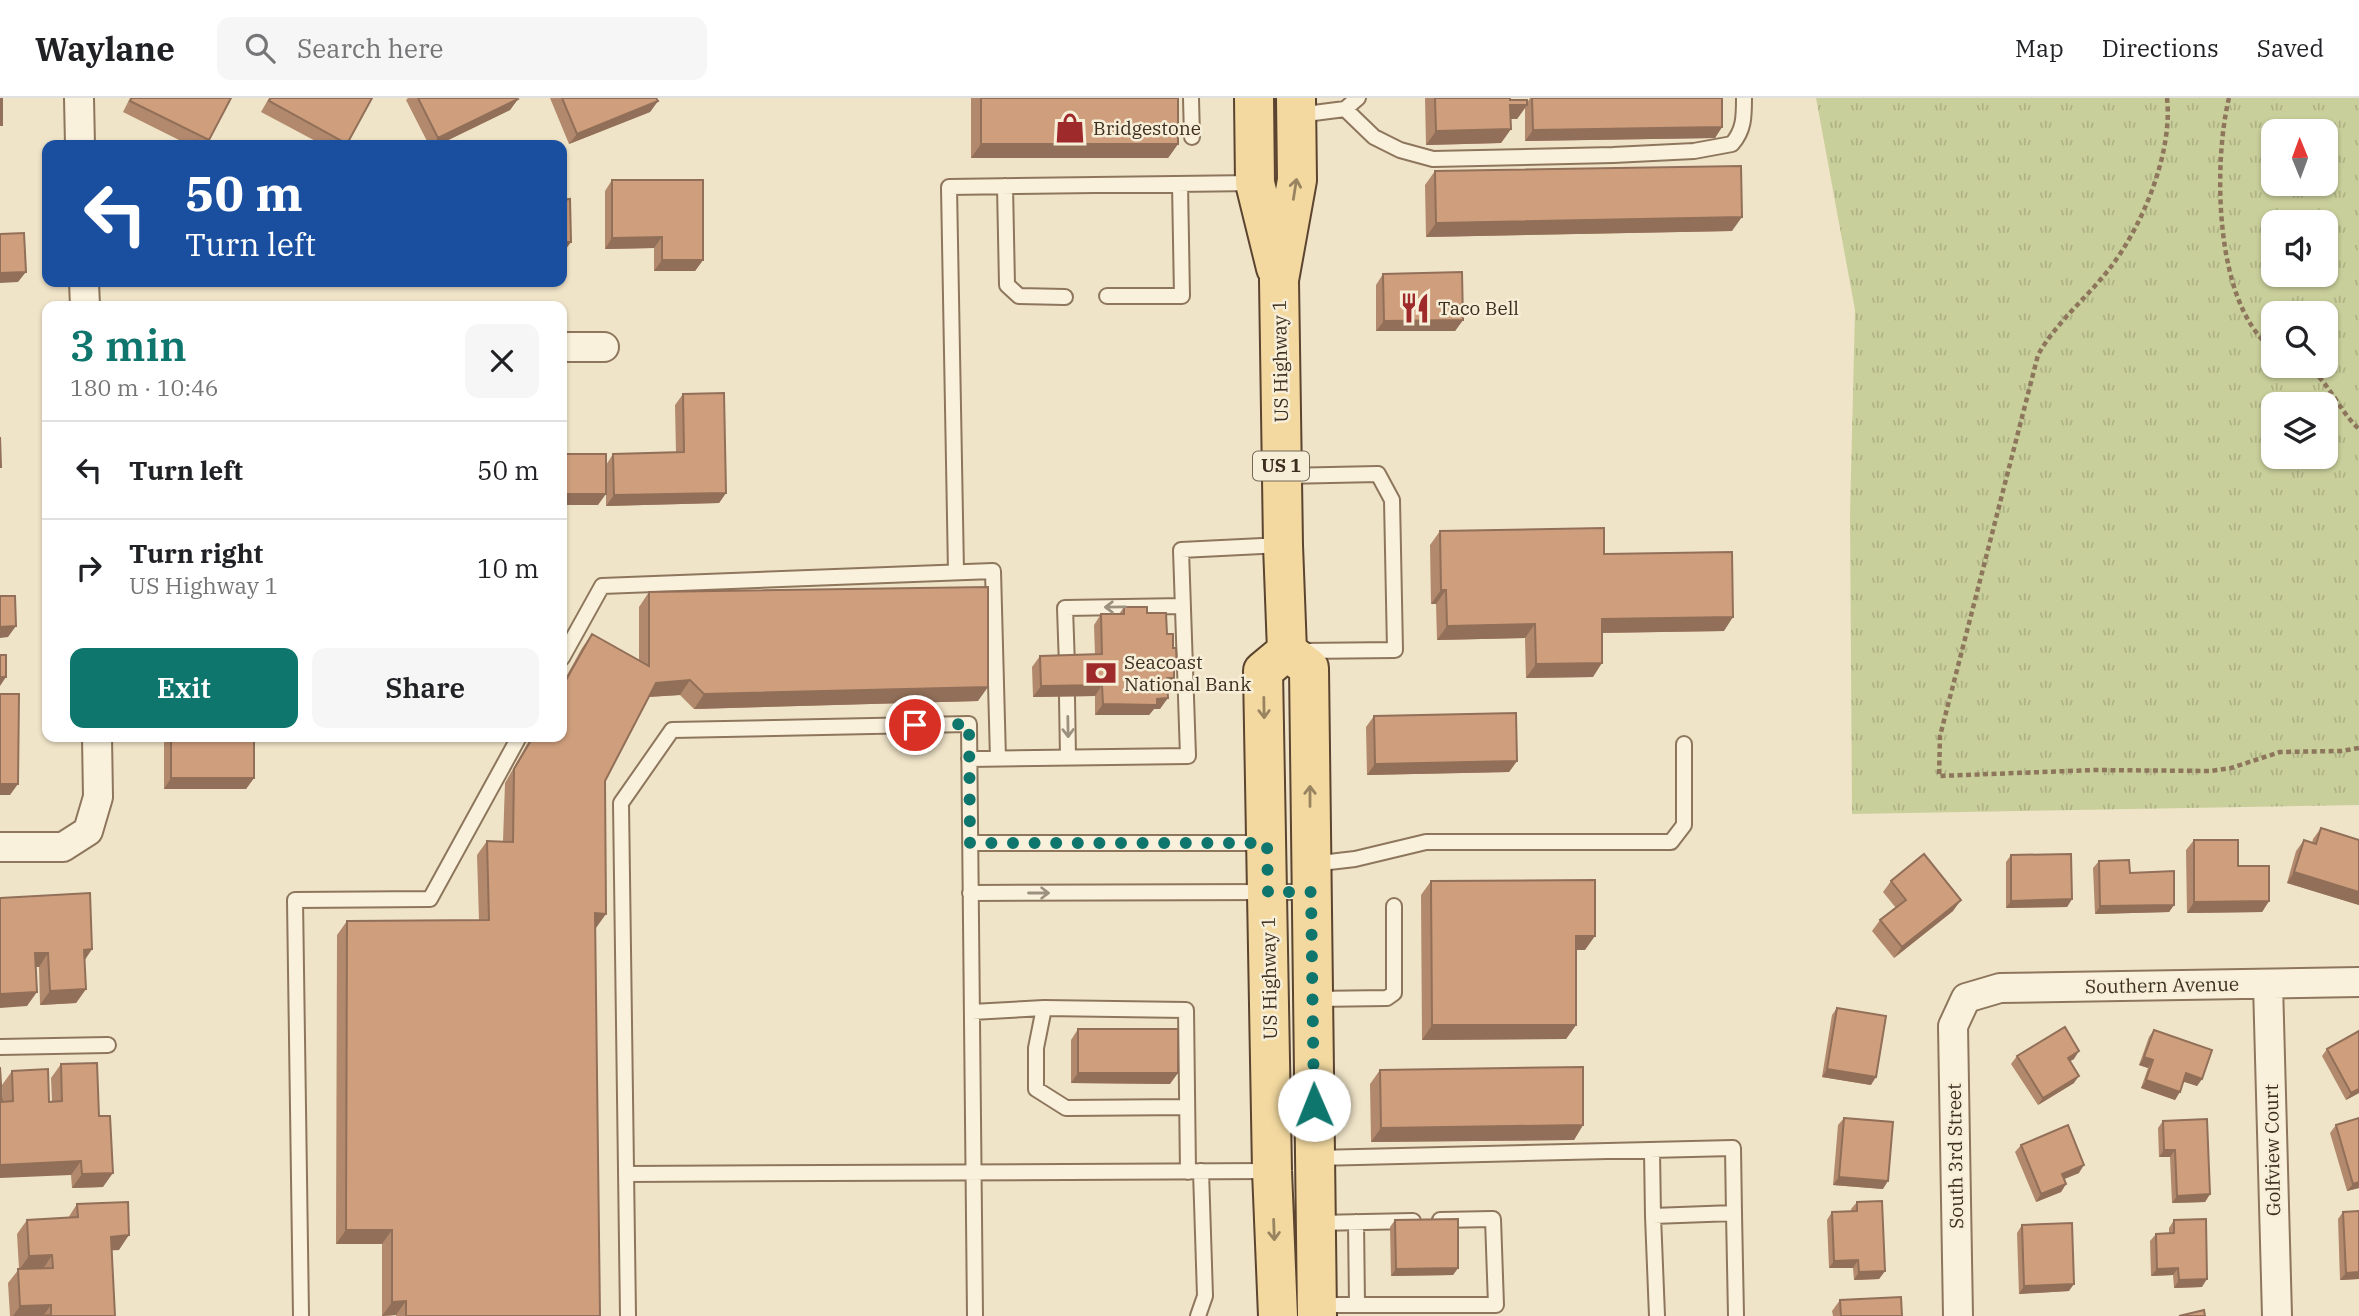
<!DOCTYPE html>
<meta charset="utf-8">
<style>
:root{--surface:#fff;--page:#f6f6f6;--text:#202124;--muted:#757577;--line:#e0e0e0;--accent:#0f766e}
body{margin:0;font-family:"IBM Plex Serif",serif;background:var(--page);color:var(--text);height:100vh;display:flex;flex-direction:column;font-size:26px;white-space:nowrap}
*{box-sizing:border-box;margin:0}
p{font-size:23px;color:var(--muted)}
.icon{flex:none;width:38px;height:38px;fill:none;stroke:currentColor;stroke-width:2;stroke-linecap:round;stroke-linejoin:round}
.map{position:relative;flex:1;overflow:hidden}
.details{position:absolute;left:42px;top:203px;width:525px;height:441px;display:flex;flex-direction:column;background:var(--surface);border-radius:14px;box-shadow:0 2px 5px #0004}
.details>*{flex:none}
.hud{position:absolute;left:42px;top:42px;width:525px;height:147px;border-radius:14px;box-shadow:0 2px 5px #0004;background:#1a4fa0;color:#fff;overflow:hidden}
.needle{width:46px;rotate:359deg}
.fabs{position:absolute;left:2261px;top:21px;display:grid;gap:14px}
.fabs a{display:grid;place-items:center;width:77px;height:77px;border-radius:14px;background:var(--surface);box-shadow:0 2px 5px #0004;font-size:35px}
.pin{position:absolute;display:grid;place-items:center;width:60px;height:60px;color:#fff;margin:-30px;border:4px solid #fff;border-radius:50%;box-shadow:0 2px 7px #0007}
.me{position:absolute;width:77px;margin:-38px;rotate:359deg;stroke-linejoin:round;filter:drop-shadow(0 0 5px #0008)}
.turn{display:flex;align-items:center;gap:24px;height:147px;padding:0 28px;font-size:32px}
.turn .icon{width:91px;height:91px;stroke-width:2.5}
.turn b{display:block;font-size:49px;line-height:60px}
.round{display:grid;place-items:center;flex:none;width:74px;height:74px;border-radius:14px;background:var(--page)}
.summary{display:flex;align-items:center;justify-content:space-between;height:119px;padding:0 28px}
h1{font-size:42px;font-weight:600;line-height:52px;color:var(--accent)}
.cta{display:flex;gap:14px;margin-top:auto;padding:14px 28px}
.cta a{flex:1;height:80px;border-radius:14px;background:var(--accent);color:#fff;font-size:28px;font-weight:600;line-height:80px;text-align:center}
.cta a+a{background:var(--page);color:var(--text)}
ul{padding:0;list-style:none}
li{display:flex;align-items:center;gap:21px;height:98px;padding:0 28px;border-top:2px solid var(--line)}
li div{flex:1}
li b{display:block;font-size:26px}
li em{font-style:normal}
header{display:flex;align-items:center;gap:42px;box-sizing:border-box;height:98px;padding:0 35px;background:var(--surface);border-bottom:2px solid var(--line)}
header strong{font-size:33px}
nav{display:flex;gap:38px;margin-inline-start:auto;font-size:24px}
.search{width:490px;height:63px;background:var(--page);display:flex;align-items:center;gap:18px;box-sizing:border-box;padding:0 24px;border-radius:14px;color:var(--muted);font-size:26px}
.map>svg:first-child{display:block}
</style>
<header>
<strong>Waylane</strong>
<div class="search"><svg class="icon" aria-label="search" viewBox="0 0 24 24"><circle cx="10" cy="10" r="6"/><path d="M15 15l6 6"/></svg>Search here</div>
<nav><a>Map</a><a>Directions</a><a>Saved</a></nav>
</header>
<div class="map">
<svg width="2359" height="1218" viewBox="0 0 2359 1218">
<defs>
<pattern id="grass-tufts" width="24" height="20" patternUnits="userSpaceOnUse" patternTransform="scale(1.75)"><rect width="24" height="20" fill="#c9cf9b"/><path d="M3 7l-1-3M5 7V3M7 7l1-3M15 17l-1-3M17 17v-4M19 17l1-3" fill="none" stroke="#aeb285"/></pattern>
</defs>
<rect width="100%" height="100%" fill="#f0e4c8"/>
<path fill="url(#grass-tufts)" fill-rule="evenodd" d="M1816,0H2359V707L1852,716L1850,416L1855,212ZM2273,33H2326V86H2273ZM2273,124H2326V177H2273ZM2273,215H2326V268H2273ZM2273,306H2326V359H2273Z"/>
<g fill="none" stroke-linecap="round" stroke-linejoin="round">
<g stroke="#8d765c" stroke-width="18">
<path id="service" d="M1191,0L1192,39
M1345,11L1374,39L1400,52L1433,61L1613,57L1694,53L1732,46C1744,32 1744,19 1744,0
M1298,17L1345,11L1358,0
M1005,88L1007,187L1019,198L1065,199
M1107,198H1182L1180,86
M1283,378L1378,376L1392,402L1395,552L1302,553
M956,474L949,89L1254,85
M562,560L602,488L993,473L998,661
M1067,568L1065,510L1183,508
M1067,599L1068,660
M969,661L1188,658L1181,452L1280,447
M970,745H1265
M1312,766L1355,761L1426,744H1671L1684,727V646
M970,795L1311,794
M1314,901L1387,900L1394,895V808
M1044,910L1036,950V991L1066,1010L1187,1009
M972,914L1044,910L1186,912L1188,1074
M0,949L108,947
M1652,1052L1653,1118
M1316,1060L1733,1050L1734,1115
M626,1076L1269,1073
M1356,1124L1357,1206
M1317,1125L1413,1123
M1319,1207H1496L1493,1121L1440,1122
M301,1218L295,802L430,801L519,639
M628,1218L621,705L672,632L969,626L975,1218
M1198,1218L1205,1198L1201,1073
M1657,1218L1653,1118L1734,1115L1736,1218"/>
</g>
<g stroke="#8d765c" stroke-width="32">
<path id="minor" d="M79,0L80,47
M84,184L85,208
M562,249H604
M0,749H63L88,733L98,699L97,639
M2268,886L2277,1218
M1958,1218L1953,928L1966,900L2000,890L2359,884"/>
</g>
<g stroke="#5b4430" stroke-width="42">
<path id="primary" d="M1254,0L1255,85L1276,170
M1287,553L1309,570L1317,1218
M1287,553L1283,447L1279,182L1297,82L1296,0
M1278,1218L1272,1073L1263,573L1287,553"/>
</g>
<path stroke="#8d765c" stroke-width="4.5" stroke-dasharray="5 3.5" stroke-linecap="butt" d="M2167,0C2173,54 2143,127 2110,170C2087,200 2057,223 2038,257L1940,638L1939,678L2094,672L2211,673L2231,670L2280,654L2341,653L2359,650
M2229,0C2213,65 2214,208 2273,251
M2306,268C2330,284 2338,312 2359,331"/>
<use href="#service" stroke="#faf1dc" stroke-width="14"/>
<use href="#minor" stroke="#faf1dc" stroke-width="28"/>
<use href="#primary" stroke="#f3d9a0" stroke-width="38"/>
</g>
<path fill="#b2896c" d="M130,0H231L206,47H189L123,14Z
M269,0H372L346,47H323L261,14Z
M408,0H517L518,1L510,12L438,47H429L406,2Z
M550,0H656L658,3L650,14L569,46Z
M971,0H1178V46L1168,60H971Z
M1425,0H1476L1510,2L1527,5L1530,0H1722V29L1715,40L1525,43V10L1517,21H1510L1511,31L1501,45L1426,47Z
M1435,73L1732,133L1426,139L1425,87Z
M612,82L703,162L695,173H654V150L605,151V93Z
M1383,176L1463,222L1455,233H1376V187Z
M683,296L726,395L719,405L606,408V367L613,356L676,355L675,307Z
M1440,433L1604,456L1724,533L1602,535L1593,579L1526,580L1525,540L1437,542L1436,506H1431L1430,447Z
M649,494L978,603L694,611L680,597L649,599L605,683L596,830H595L600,1218H396V1217L382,1218V1146H336L337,837L347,823L479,822L477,757L487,743H503L505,685L531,639H562V586L582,550L592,536L639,562V509Z
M1124,509L1147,515L1167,536L1173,550L1177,569L1174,573V580L1167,589L1160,611H1154L1149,617H1095V598L1033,599L1032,569L1040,558L1095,557L1094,527L1101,516H1119Z
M1374,618L1517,663L1509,674L1367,677L1366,629Z
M168,639H254V680L246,691H164V645Z
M2321,730L2359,742V807L2287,785L2296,753L2304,742L2312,745L2313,741Z
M2194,742L2238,768L2269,803L2262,814L2187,815L2186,752Z
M2011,757L2072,801L2067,809L2006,810V764Z
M2099,763L2130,775L2174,807L2169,814L2095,816L2093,770Z
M1431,783L1585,852H1576V927L1566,941L1422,942L1421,797Z
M1891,783L1953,813L1894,860L1872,833L1880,822L1896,810L1883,794Z
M0,800L92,851L84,863L86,891L76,905L40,907L39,869H36L27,908Z
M1837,910L1871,987L1822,979L1832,917Z
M1078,931L1170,986L1071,985V942Z
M2154,932L2202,981L2197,988L2184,983L2175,1002L2141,990L2148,970L2139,967L2149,939Z
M2327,951L2359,995L2346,1002L2322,958Z
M2017,958L2074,961L2070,963L2074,985L2038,1007L2011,966Z
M61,966L103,1089L72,1090L71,1077L2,1004H3L2,987L12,973L49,1004H52L51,980Z
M1380,972L1583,1027L1574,1042L1371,1044L1370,986Z
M1844,1020L1883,1091L1833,1087L1838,1027Z
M2163,1023L2210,1096L2205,1104L2172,1105L2170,1059H2159L2158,1030Z
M2336,1027L2359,1090L2347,1093L2330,1035Z
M2021,1047L2079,1075L2064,1081L2066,1086L2061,1094L2036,1104L2015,1054Z
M1857,1104L1885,1173L1879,1181L1854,1182L1853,1170H1829L1827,1122L1832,1114H1852L1851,1111Z
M77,1106L119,1152H112L115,1218H10L8,1185L19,1171L17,1136L27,1122L68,1120Z
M2359,1113V1181L2340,1182L2338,1121L2343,1114Z
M1395,1122L1458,1170L1453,1177L1391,1178L1390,1129Z
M2174,1122L2202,1189L2174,1190L2173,1177L2151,1178L2150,1143L2156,1136L2169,1135V1130Z
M2022,1127L2069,1193L2019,1196L2017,1135Z
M1840,1202L1902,1218H1833L1832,1213Z"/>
<path fill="#916f58" d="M518,1L510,12L438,47H433L438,40Z
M658,3L650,14L569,46L577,36Z
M1510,7H1527L1517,21H1500Z
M1722,29L1715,40L1525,43L1533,32Z
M1511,31L1501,45L1426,47L1436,33Z
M981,46H1178L1168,60H971Z
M1742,119L1732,133L1426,139L1436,125Z
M662,139L654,150L605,151L612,140Z
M562,144H571L566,151L562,152Z
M662,162H703L695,173H654Z
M26,174L18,184L0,185V175Z
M181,184H226L222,189H178Z
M1463,222L1455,233H1376L1384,223Z
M726,395L719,405L606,408L614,397Z
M562,396H606L598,407H562Z
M1441,492H1446L1436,506H1431Z
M1733,519L1724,533L1592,535L1602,521Z
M1535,526L1525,540L1437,542L1447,528Z
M16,528L8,539L0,540V529Z
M1602,565L1593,579L1526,580L1536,566Z
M1174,569H1177L1169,580H1174L1166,591H1159Z
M0,579H6L0,588Z
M690,582L680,597L646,599L656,585Z
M1102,587L1095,598L1033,599L1041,588Z
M988,589L978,603L694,611L704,596Z
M1168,600L1160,611H1154L1149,617H1095L1103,606Z
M1517,663L1509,674L1367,677L1375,666Z
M171,680H254L246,691H164Z
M0,686H18L10,697H0Z
M2294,774L2359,794V807L2287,785Z
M2072,801L2067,809L2006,810L2011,803Z
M1961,802L1953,813L1894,860L1902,849Z
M2269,803L2262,814L2187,815L2194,804Z
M2174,807L2169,814L2095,816L2100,808Z
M595,815L606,816L596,830L585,829Z
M1576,838H1595L1585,852H1566Z
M92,851L82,866L84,852Z
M35,855H48L39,869H25Z
M86,891L76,905L40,907L50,893Z
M37,894L27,908L0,910V896Z
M1432,927H1576L1566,941L1422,942Z
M2079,953L2074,961L2063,967L2068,960Z
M2144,959L2153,962L2148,970L2139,967Z
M1827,971L1876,979L1871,987L1822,979Z
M1078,975H1178L1170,986L1071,985Z
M2186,975L2202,981L2197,988L2181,983Z
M2079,978L2074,985L2038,1007L2043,1000Z
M2146,982L2180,994L2175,1002L2141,990Z
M2359,991V995L2346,1002L2351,995Z
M1583,1027L1574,1042L1371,1044L1381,1030Z
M2164,1052H2175L2170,1059H2159Z
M81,1063L71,1077L0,1080V1067Z
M2084,1067L2079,1075L2057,1084L2062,1076Z
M113,1075L103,1089L72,1090L82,1076Z
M1839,1079L1888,1083L1883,1091L1833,1087Z
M2359,1084V1090L2347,1093L2353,1086Z
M2066,1086L2061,1094L2036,1104L2041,1096Z
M2210,1096L2205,1104L2172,1105L2177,1098Z
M346,1132H392L382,1146H336Z
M129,1137L119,1152L101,1153L111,1139Z
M52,1157L43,1171L19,1172L29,1158Z
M1858,1162L1853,1170H1829L1834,1163Z
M1458,1170L1453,1177L1391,1178L1396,1171Z
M2178,1170L2173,1177L2151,1178L2157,1171Z
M1885,1173L1879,1181L1854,1182L1859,1174Z
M2359,1174V1181L2340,1182L2346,1175Z
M2207,1181L2202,1189L2174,1190L2179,1182Z
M2074,1186L2069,1193L2019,1196L2024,1188Z
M406,1203L396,1217L382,1218L392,1204Z
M51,1207L43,1218H13L20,1208Z"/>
<path fill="#cf9f7d" stroke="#916f58" stroke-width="2" d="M0,0H2V27H0Z
M132,0H231L209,42L130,3Z
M271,0H372L347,46L269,3Z
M418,0H517L518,1L438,40Z
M562,0H656L658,3L577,36Z
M981,0H1178V46H981Z
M1435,0H1510V2H1527V7H1510L1511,31L1436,33Z
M1532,0H1722V29L1533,32Z
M1741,68L1742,119L1436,125L1435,73Z
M612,82H703V162H662V139L612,140Z
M570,101L571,144H562V102Z
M24,135L26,174L0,175V136Z
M1462,174L1463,222L1384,223L1383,176Z
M724,295L726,395L614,397L613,356L684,354L683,296Z
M0,339L1,369H0Z
M562,356H606V396H562Z
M1604,430V456L1732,454L1733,519L1602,521V565L1536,566L1535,526L1447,528L1446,492H1441L1440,433Z
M988,489V589L704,596L690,582L656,585L605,683L606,816L595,815L600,1218H406V1203L392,1204V1132H346L347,823L489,822L487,743L513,744L514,671L533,639H562V589L592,536L649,568V494Z
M0,498H15L16,528L0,529Z
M1124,509H1147V515H1166L1167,536H1173V550H1176L1177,569H1174V580H1167L1168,600L1157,601V607L1103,606L1102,587L1041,588L1040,558L1102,556L1101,516H1124Z
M0,557H6V579H0Z
M0,596H19L18,686H0Z
M1516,615L1517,663L1375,666L1374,618Z
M171,639H254V680H171Z
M2321,730L2359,742V794L2294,774L2304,742L2316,746Z
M2194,742H2238V768H2269V803L2194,804Z
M1924,756L1961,802L1902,849L1880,822L1906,802L1891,783Z
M2071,756L2072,801L2011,803V757Z
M2129,762L2130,775L2174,773V807L2100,808L2099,763Z
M1595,782V838H1576V927H1432L1431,783Z
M90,795L92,851L84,852L86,891L50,893L48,855H35L37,894L0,896V800Z
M1837,910L1886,918L1876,979L1827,971Z
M2065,929L2079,953L2068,960L2079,978L2043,1000L2017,958Z
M1078,931H1178V975H1078Z
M2154,932L2212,952L2202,981L2186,975L2180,994L2146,982L2153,962L2144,959Z
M2359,933V991L2351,995L2327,951Z
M97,965L99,1018H110L113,1075L82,1076L81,1063L0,1067V969L2,1004L13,1003L12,973L48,971L49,1004L62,1003L61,966Z
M1583,969V1027L1381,1030L1380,972Z
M1844,1020L1893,1024L1888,1083L1839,1079Z
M2359,1020V1084L2353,1086L2336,1027Z
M2207,1021L2210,1096L2177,1098L2175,1052H2164L2163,1023Z
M2068,1027L2084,1067L2062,1076L2066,1086L2041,1096L2021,1047Z
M1882,1103L1885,1173L1859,1174L1858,1162L1834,1163L1832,1114L1857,1113V1104Z
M128,1104L129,1137L111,1139L115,1218H39L51,1217V1207L20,1208L18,1171L53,1170L52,1157L29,1158L27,1122L78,1119L77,1106Z
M2359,1113V1174L2346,1175L2343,1114Z
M1458,1121V1170L1396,1171L1395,1122Z
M2206,1121L2207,1181L2179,1182L2178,1170L2157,1171L2156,1136L2174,1135V1122Z
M2072,1125L2074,1186L2024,1188L2022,1127Z
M1901,1199L1902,1218H1841L1840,1202Z
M2204,1212L2205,1218H2179Z"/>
<defs><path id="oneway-shaft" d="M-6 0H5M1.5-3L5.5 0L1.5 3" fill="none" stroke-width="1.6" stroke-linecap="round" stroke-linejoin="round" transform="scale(1.75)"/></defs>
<g stroke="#988460">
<use href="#oneway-shaft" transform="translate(1295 91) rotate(-81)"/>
<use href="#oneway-shaft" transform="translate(1264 610) rotate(89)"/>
<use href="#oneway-shaft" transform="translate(1310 698) rotate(-90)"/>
<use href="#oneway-shaft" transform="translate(1274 1132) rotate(88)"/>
</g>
<g stroke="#9c907e">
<use href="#oneway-shaft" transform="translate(1115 509) rotate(179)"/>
<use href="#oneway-shaft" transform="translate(1068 629) rotate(89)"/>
<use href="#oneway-shaft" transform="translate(1039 795)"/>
</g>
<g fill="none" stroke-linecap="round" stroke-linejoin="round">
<path stroke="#0f766e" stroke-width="12" stroke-dasharray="0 21.6" d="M915,627L969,626L970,745H1267L1268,794H1311L1314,1007"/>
</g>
<defs>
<g id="shop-bare" transform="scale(2.415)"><path d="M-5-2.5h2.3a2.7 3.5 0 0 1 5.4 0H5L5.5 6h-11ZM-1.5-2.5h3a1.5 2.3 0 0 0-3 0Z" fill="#9e2a2b" stroke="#f7eed8" stroke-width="2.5" paint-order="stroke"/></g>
<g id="restaurant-bare" transform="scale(2.415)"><path d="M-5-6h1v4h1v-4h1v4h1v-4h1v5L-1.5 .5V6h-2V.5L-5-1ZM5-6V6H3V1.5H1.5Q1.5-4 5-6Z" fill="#9e2a2b" stroke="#f7eed8" stroke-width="2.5" paint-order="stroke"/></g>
<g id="bank-bare" transform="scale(2.415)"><path d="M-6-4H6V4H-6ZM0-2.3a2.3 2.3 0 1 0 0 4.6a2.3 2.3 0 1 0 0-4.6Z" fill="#9e2a2b" stroke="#f7eed8" stroke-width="2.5" paint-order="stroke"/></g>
</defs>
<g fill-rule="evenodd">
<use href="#shop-bare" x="1070" y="30"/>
<use href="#restaurant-bare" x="1415" y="210"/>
<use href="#bank-bare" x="1101" y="575"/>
</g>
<g text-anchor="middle" stroke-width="5" stroke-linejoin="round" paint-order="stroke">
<rect fill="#f7eed8" stroke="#756857" stroke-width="2" x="1253" y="353.5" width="56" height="29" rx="5"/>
<g font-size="18" font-weight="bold" fill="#3d2e20">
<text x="1281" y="374">US 1</text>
</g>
<g font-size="19" fill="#3d2e20" stroke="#f7eed8" text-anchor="start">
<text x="1093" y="37">Bridgestone</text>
<text x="1438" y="217">Taco Bell</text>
<text x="1124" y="571">Seacoast<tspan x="1124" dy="22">National Bank</tspan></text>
</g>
<g font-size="19" fill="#3d2e20" stroke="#f7eed8">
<text transform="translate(1280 263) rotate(-91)" y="7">US Highway 1</text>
<text transform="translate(1269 880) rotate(-91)" y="7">US Highway 1</text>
<text transform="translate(2162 887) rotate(-1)" y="7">Southern Avenue</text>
<text transform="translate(2272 1052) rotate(-91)" y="7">Golfview Court</text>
<text transform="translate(1955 1058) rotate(-91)" y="7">South 3rd Street</text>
</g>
</g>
</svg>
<div class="fabs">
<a><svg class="needle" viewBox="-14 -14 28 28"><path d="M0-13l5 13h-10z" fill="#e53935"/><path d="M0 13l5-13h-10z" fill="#757577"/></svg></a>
<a><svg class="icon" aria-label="sound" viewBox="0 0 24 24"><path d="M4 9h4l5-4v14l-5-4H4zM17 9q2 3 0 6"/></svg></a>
<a><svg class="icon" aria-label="search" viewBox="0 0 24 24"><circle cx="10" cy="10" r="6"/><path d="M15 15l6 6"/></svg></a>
<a><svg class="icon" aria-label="layers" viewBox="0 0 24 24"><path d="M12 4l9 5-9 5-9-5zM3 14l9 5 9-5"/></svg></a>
</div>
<div class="pin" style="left:915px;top:627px;background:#d93025"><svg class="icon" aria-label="arrive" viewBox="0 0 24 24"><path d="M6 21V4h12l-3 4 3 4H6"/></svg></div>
<svg class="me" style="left:1314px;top:1007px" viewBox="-20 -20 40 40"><circle r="19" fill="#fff"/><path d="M0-13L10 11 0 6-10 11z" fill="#0f766e"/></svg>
<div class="hud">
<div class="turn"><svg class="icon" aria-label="left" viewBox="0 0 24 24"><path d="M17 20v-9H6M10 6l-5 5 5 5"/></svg><div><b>50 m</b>Turn left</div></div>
</div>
<section class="details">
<div class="summary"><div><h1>3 min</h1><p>180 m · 10:46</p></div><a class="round"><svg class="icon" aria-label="close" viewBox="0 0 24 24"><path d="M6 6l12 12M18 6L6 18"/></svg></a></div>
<ul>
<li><svg class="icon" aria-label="left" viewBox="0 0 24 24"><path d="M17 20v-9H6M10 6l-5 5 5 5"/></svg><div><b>Turn left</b></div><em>50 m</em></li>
<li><svg class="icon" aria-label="right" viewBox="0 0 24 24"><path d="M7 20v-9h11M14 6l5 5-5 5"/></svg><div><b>Turn right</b><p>US Highway 1</p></div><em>10 m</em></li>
</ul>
<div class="cta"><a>Exit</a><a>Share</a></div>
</section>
</div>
